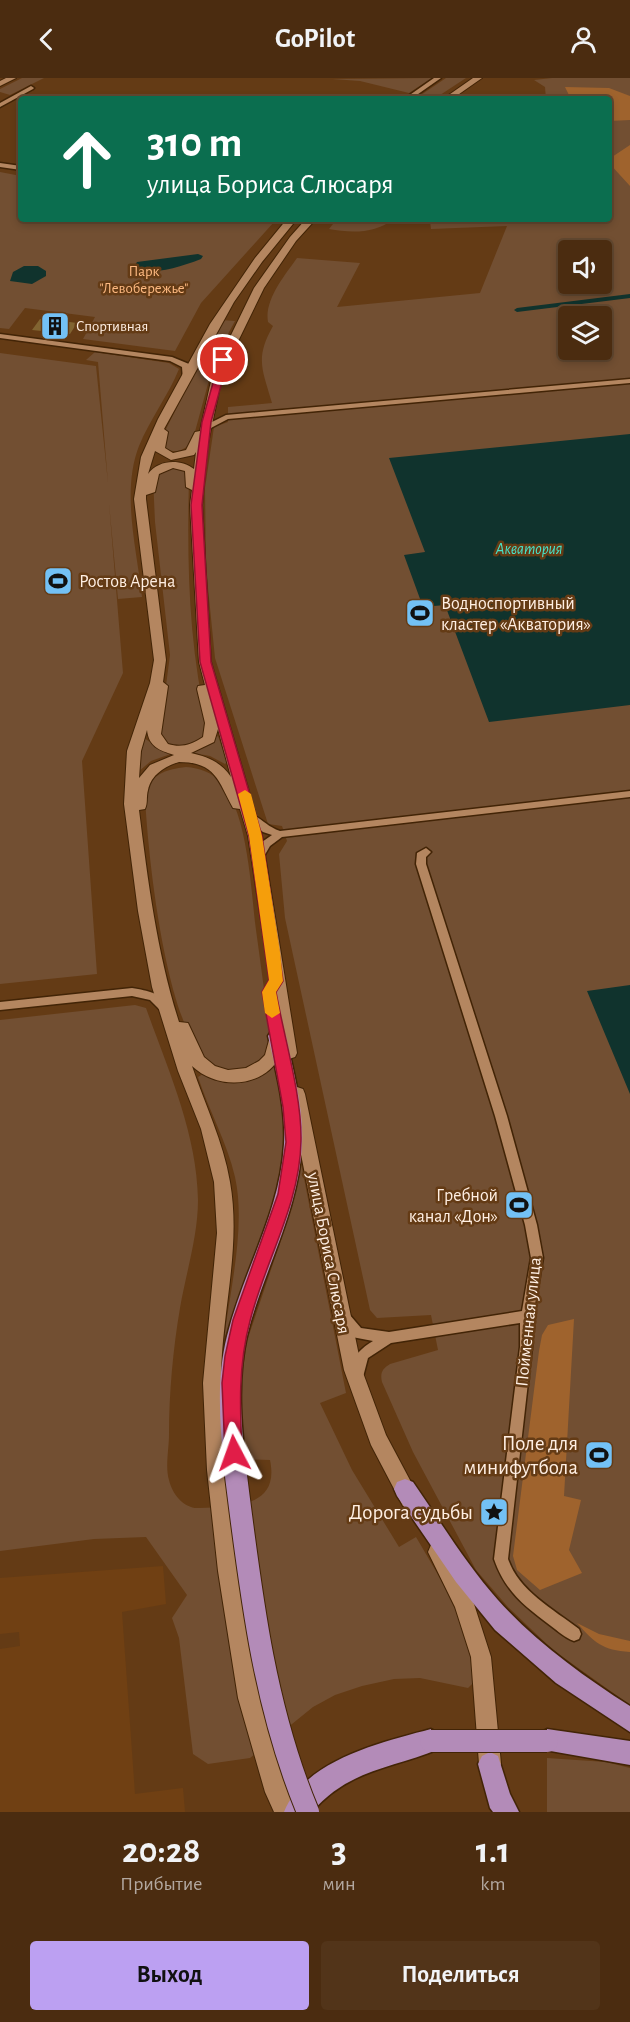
<!DOCTYPE html>
<html lang="ru">
<meta charset="utf-8">
<style>
:root{--surface:#4b2c10;--page:#523419;--text:#f1f3f6;--muted:#b2a79f;--line:#624830;--accent:#bca0f2}
body{margin:0;font-family:"Alegreya Sans",sans-serif;background:var(--page);color:var(--text);height:100vh;display:flex;flex-direction:column;font-size:22px;white-space:nowrap}
*{box-sizing:border-box;margin:0}
p{font-size:20px;color:var(--muted)}
.icon{flex:none;width:33px;height:33px;fill:none;stroke:currentColor;stroke-width:2;stroke-linecap:round;stroke-linejoin:round}
.map{position:relative;height:1734px;overflow:hidden}
.side{display:flex;flex-direction:column;background:var(--surface);flex:1}
.side>*{flex:none}
.hud{position:absolute;left:18px;top:18px;width:594px;height:126px;border-radius:6px;box-shadow:0 3px 9px #0003,0 0 0 2px var(--line);background:#0b6e4f;color:#fff;overflow:hidden}
.buttons{position:absolute;left:558px;top:162px;display:grid;gap:12px}
.buttons a{display:grid;place-items:center;width:54px;height:54px;border-radius:6px;background:var(--surface);box-shadow:0 3px 9px #0003,0 0 0 2px var(--line);font-size:30px}
.pin{position:absolute;display:grid;place-items:center;width:51px;height:51px;color:#fff;margin:-26px;border:3px solid #fff;border-radius:50%;box-shadow:0 2px 6px #0007}
.me{position:absolute;width:66px;margin:-33px;rotate:356deg;stroke-linejoin:round;filter:drop-shadow(0 0 4px #0008)}
.turn{display:flex;align-items:center;gap:21px;height:126px;padding:0 30px;font-size:27px}
.turn .icon{width:78px;height:78px;stroke-width:2.5}
.turn b{display:block;font-size:42px;line-height:51px}
.eta{display:flex;justify-content:space-evenly;align-items:center;height:102px;text-align:center}
.eta b{font-size:36px;font-weight:700;line-height:42px}
.button{display:flex;gap:12px;margin-top:auto;padding:12px 30px}
.button a{flex:1;height:69px;border-radius:6px;background:var(--accent);color:#111;font-size:24px;font-weight:700;line-height:69px;text-align:center}
.button a+a{background:var(--page);color:var(--text)}
header{display:flex;justify-content:space-between;align-items:center;height:78px;padding:0 30px;background:var(--surface);font-size:27px;font-weight:700}
.map>svg:first-child{display:block}
</style>
<header><svg class="icon" aria-label="back" viewBox="0 0 24 24"><path d="M15 5l-7 7 7 7"/></svg>GoPilot<svg class="icon" aria-label="person" viewBox="0 0 24 24"><circle cx="12" cy="8" r="4"/><path d="M4 21q1-7 8-7t8 7"/></svg></header>
<div class="map">
<svg width="630" height="1734" viewBox="0 0 630 1734">
<rect width="100%" height="100%" fill="#643b15"/>
<path fill="#704013" d="M163,1488L166,1526L122,1534L135,1716L183,1710L185,1734H0V1571L20,1568L19,1554L0,1556V1500Z"/>
<path fill="#724f32" fill-rule="evenodd" d="M22,0H44L10,17L0,14V11Z
M432,0L409,15L360,3L332,1Z
M446,0H466L434,21H415Z
M552,0H630V1627L553,1572L508,1529L476,1492L413,1374L382,1304C380,1295 382,1291 390,1286L438,1272L431,1237L377,1240L370,1232L285,840L279,776L287,763L282,748L268,746L215,580L206,490L205,410L214,349L228,344V329L272,325C262,291 255,280 273,248L268,244C264,222 285,197 297,180L360,185L337,229L480,215L507,148L431,151L430,143L395,141H609V21H546L545,9L534,2ZM568,172H602V206H568ZM568,238H602V272H568Z
M0,94L21,98V141H259L274,144L201,225L175,273L83,261L95,239L25,230L9,251L0,250Z
M337,141H393C376,156 350,155 329,151Z
M221,242L235,243L215,280L193,361C186,372 178,376 165,371L161,361Z
M95,274L169,285L179,291C168,318 150,341 139,368C121,414 137,472 142,519L118,521L109,425L123,595L82,683L97,896L0,906V275L96,288L108,405L98,284L86,282Z
M168,389L184,391L189,399C187,483 188,567 208,649L205,659C189,668 175,674 159,661L170,577L155,444L153,399Z
M218,658L227,684L225,686L210,678L187,674Z
M144,660L156,668L176,674L151,683L138,694L136,685Z
M186,689C200,690 212,694 222,706C248,736 251,813 256,852C261,887 265,922 271,957L265,981C251,989 230,1001 214,990C166,959 148,777 145,719C148,697 166,691 186,689Z
M135,927L146,930C168,992 197,1055 198,1122C198,1158 186,1195 180,1230C173,1271 169,1315 169,1357C169,1370 165,1389 169,1402C172,1416 184,1431 199,1430C234,1428 280,1430 270,1382L243,1381L240,1312L247,1263L286,1147L300,1080L346,1315L320,1325L352,1392L399,1469L416,1459C442,1504 474,1552 473,1605L468,1610L420,1600L394,1601L362,1608L335,1617L313,1629L250,1680L208,1686L193,1676L179,1560L172,1540L187,1517L146,1459L94,1461L0,1473V942Z
M275,984C278,1004 283,1024 284,1044C290,1116 249,1195 224,1261C230,1212 246,1148 235,1099C227,1064 209,1033 198,999L203,996C239,1009 243,1000 275,984Z
M547,1680L606,1684L630,1690V1734H547Z"/>
<path fill="#9f632d" d="M565,9L609,10L630,18V42L609,43V21H571Z
M630,67V108L609,85V81Z
M574,1241L564,1418L581,1422L569,1472L582,1495L540,1512L517,1492L513,1478L539,1273L542,1257L548,1247Z
M577,1545L599,1556L630,1563V1574C602,1572 595,1565 577,1545Z"/>
<path fill="#10332d" d="M198,176L203,178L201,181C178,190 156,196 131,193L137,184Z
M24,188H38L46,193V198L32,206L10,203L13,194Z
M630,356V627L489,644L445,527L423,529L404,477L425,474L389,380Z
M630,907V1016L587,913Z"/>
<g fill="none" stroke-linecap="round" stroke-linejoin="round">
<path fill="#10332d" fill-rule="evenodd" d="M630,216V220L517,234L514,232L517,230Z"/>
</g>
<path fill="#816431" d="M40,241H48L77,245L70,256L32,252Z"/>
<g fill="none" stroke-linecap="round" stroke-linejoin="round">
<g stroke="#422406" stroke-width="3">
<path id="minor" d="M434,0H441L411,21H404Z
M31,8L34,10L33,11L0,29V25Z
M0,85L21,88V92L0,89Z
M0,256L172,279L189,286L190,300L183,302L182,289L170,283L0,260Z
M630,301V305L228,341L209,351L202,349L226,337Z
M630,713V719L282,759L270,768L263,780L259,781L254,777L262,764L272,757L263,754L245,739L250,736C262,740 267,749 280,753Z
M426,770L431,774L426,779V786L507,1038L537,1147L543,1180L533,1238L532,1269L508,1481C519,1513 553,1531 579,1551L581,1556L579,1561L574,1563C565,1560 558,1553 551,1548C524,1528 505,1513 494,1481L520,1269V1245L391,1265L368,1280L363,1299L358,1301L353,1299C347,1282 360,1271 373,1263L352,1259L339,1240L341,1236L345,1234L349,1236L361,1250L389,1254L522,1233L531,1180L525,1147L495,1038L416,786L417,775Z
M132,910C149,913 159,914 169,929L168,932H160L150,922L132,918L0,932V924Z"/>
</g>
<g stroke="#422406" stroke-width="2">
<path id="secondary" d="M6,0H16L0,8V3Z
M473,0H482L452,21H443Z
M287,141H297L262,184L234,224L164,351L168,354L165,370L173,375L186,372L195,354L200,353L213,294L254,210L290,159L306,141H316L296,163L264,210L223,294L207,370L202,427L211,584L262,758L297,975L295,979L289,981L281,976C266,1010 218,1013 192,988C205,1027 223,1063 230,1104C242,1172 220,1239 221,1307C223,1356 228,1404 233,1452C244,1548 260,1645 297,1734H274L265,1714L238,1620L218,1493L207,1392L203,1305L217,1155L214,1104L201,1051L178,993L152,909L138,833L124,726L127,673L150,605L154,582L134,421L141,379L158,341L210,246L255,180ZM155,373L171,382L194,377L196,374L194,391C181,381 159,381 148,396ZM173,390L185,393L186,409L192,412L190,427L199,584L205,607L198,608L197,611L205,645L203,659C191,667 181,670 168,666L161,656L168,608L163,604L166,582L146,421V417L155,414L159,396ZM218,651L231,699C221,684 208,679 191,675L214,664ZM147,652C149,669 159,672 174,677L150,687L139,700L141,673ZM179,684C216,684 218,703 233,730L240,731L248,758L278,953L271,955L265,977L259,983L246,990L228,992L215,988L204,979L188,945L179,944C157,875 148,804 139,732L145,731C148,725 146,719 148,712C151,697 165,688 179,684Z
M297,1009L303,1011L305,1016L362,1292L386,1357L420,1421L417,1428L410,1431L403,1428L371,1367L344,1292L289,1016L291,1011Z
M438,1464L445,1467L474,1526L491,1579L501,1686L498,1694L490,1697L482,1694L479,1686L471,1579L455,1529L428,1474L431,1467Z"/>
</g>
<g stroke="#422406" stroke-width="3">
<path id="primary" d="M277,951L283,953L286,958C293,993 304,1030 302,1066C299,1134 263,1193 247,1258C237,1301 241,1346 246,1390L243,1397L235,1400L227,1397L224,1390C220,1346 216,1301 227,1258C243,1193 280,1135 284,1066C286,1030 276,993 268,958L271,953Z
M405,1401L413,1404C440,1443 466,1486 498,1522C536,1564 583,1598 630,1628V1654L556,1605L495,1552L456,1504L397,1418L394,1411L397,1404Z
M431,1651L439,1655L443,1663L439,1671C391,1691 349,1691 312,1734H284C305,1682 382,1664 431,1651Z
M547,1651L630,1663V1687L539,1671L535,1663L539,1655Z
M490,1674L498,1678L510,1716L519,1734H493L490,1730L478,1686L482,1678Z"/>
</g>
<use href="#minor" fill="#b48660" fill-rule="evenodd"/>
<use href="#secondary" fill="#b48660" fill-rule="evenodd"/>
<use href="#primary" fill="#b38bb8" fill-rule="evenodd"/>
<g stroke="#422406" stroke-width="24" stroke-linecap="butt">
<path id="primary-bridge" d="M235,1390C250,1507 262,1624 308,1734
M431,1663H547"/>
</g>
<use href="#primary-bridge" stroke="#b38bb8" stroke-width="22"/>
</g>
<path fill="#e11d48" stroke="#92132f" stroke-width="1.5" d="M220,280L228,282L211,344L202,427L211,584L262,758L283,903L276,914C284,959 302,1018 301,1063C300,1127 265,1183 250,1243C238,1288 240,1330 242,1375L240,1381L234,1384L227,1381L225,1375L222,1305L225,1278L233,1242L278,1116L286,1064L283,1029L262,914L269,902L249,758L200,584L191,427L202,344Z"/>
<path fill="#f59e0b" d="M245,712L251,716L262,758L280,874L283,903L276,914L280,935L272,940L265,935L262,914L269,902L249,758L238,716Z"/>
<defs>
<g id="building-square" transform="scale(1.5)"><rect x="-9" y="-9" width="18" height="18" rx="4" fill="#73c1f5" stroke="#643b15"/><path d="M-4-6H4V6H1V3H-1V6H-4ZM-2.5-4.3h1.7v1.8h-1.7ZM.8-4.3h1.7v1.8H.8ZM-2.5-1h1.7V.8h-1.7ZM.8-1h1.7V.8H.8Z" fill="#111"/></g>
<g id="stadium-square" transform="scale(1.5)"><rect x="-9" y="-9" width="18" height="18" rx="4" fill="#73c1f5" stroke="#643b15"/><path d="M0-5a6.5 5 0 1 0 0 10a6.5 5 0 1 0 0-10ZM-3.5-1.8h7v3.6h-7Z" fill="#111"/></g>
<g id="sight-square" transform="scale(1.5)"><rect x="-9" y="-9" width="18" height="18" rx="4" fill="#73c1f5" stroke="#643b15"/><path d="M0-6L1.8-2.2L6-1.7L2.9 1.2L3.7 5.4L0 3.3L-3.7 5.4L-2.9 1.2L-6-1.7L-1.8-2.2Z" fill="#111"/></g>
</defs>
<g fill-rule="evenodd">
<use href="#building-square" x="55" y="248"/>
<use href="#stadium-square" x="58" y="503"/>
<use href="#stadium-square" x="420" y="535"/>
<use href="#stadium-square" x="519" y="1127"/>
<use href="#stadium-square" x="599" y="1377"/>
<use href="#sight-square" x="494" y="1434"/>
</g>
<g text-anchor="middle" stroke-width="5" stroke-linejoin="round" paint-order="stroke">
<g font-size="15" fill="#fdb981" stroke="#643b15">
<text x="144" y="198">Парк<tspan x="144" dy="17">"Левобережье"</tspan></text>
</g>
<g font-size="15" fill="#ffefe3" stroke="#643b15" text-anchor="start">
<text x="76" y="253">Спортивная</text>
</g>
<g font-size="16" font-style="italic" fill="#47e3ca" stroke="#643b15">
<text x="529" y="476">Акватория</text>
</g>
<g font-size="18" fill="#ffefe3" stroke="#643b15" text-anchor="start">
<text x="79" y="509">Ростов Арена</text>
<text x="441" y="531">Водноспортивный<tspan x="441" dy="21">кластер «Акватория»</tspan></text>
<text x="498" y="1123" text-anchor="end">Гребной<tspan x="498" dy="21">канал «Дон»</tspan></text>
</g>
<g font-size="18" fill="#ffefe3" stroke="#643b15">
<text transform="translate(329 1175) rotate(79)" y="6">улица Бориса Слюсаря</text>
<text transform="translate(528 1244) rotate(-84)" y="6">Пойменная улица</text>
</g>
<g font-size="21" fill="#ffefe3" stroke="#643b15" text-anchor="end">
<text x="578" y="1372">Поле для<tspan x="578" dy="24">минифутбола</tspan></text>
<text x="473" y="1441">Дорога судьбы</text>
</g>
</g>
</svg>
<div class="buttons">
<a><svg class="icon" aria-label="sound" viewBox="0 0 24 24"><path d="M4 9h4l5-4v14l-5-4H4zM17 9q2 3 0 6"/></svg></a>
<a><svg class="icon" aria-label="layers" viewBox="0 0 24 24"><path d="M12 4l9 5-9 5-9-5zM3 14l9 5 9-5"/></svg></a>
</div>
<div class="pin" style="left:223px;top:282px;background:#d93025"><svg class="icon" aria-label="arrive" viewBox="0 0 24 24"><path d="M6 21V4h12l-3 4 3 4H6"/></svg></div>
<svg class="me" style="left:234px;top:1375px" viewBox="-20 -20 40 40"><path d="M0-17L14 15 0 8-14 15z" fill="#e11d48" stroke="#fff" stroke-width="4"/></svg>
<div class="hud">
<div class="turn"><svg class="icon" aria-label="ahead" viewBox="0 0 24 24"><path d="M12 20V5M6 11l6-6 6 6"/></svg><div><b>310 m</b>улица Бориса Слюсаря</div></div>
</div>
</div>
<section class="side">
<div class="eta">
<div><b>20:28</b><p>Прибытие</p></div>
<div><b>3</b><p>мин</p></div>
<div><b>1.1</b><p>km</p></div>
</div>
<div class="button"><a>Выход</a><a>Поделиться</a></div>
</section>
